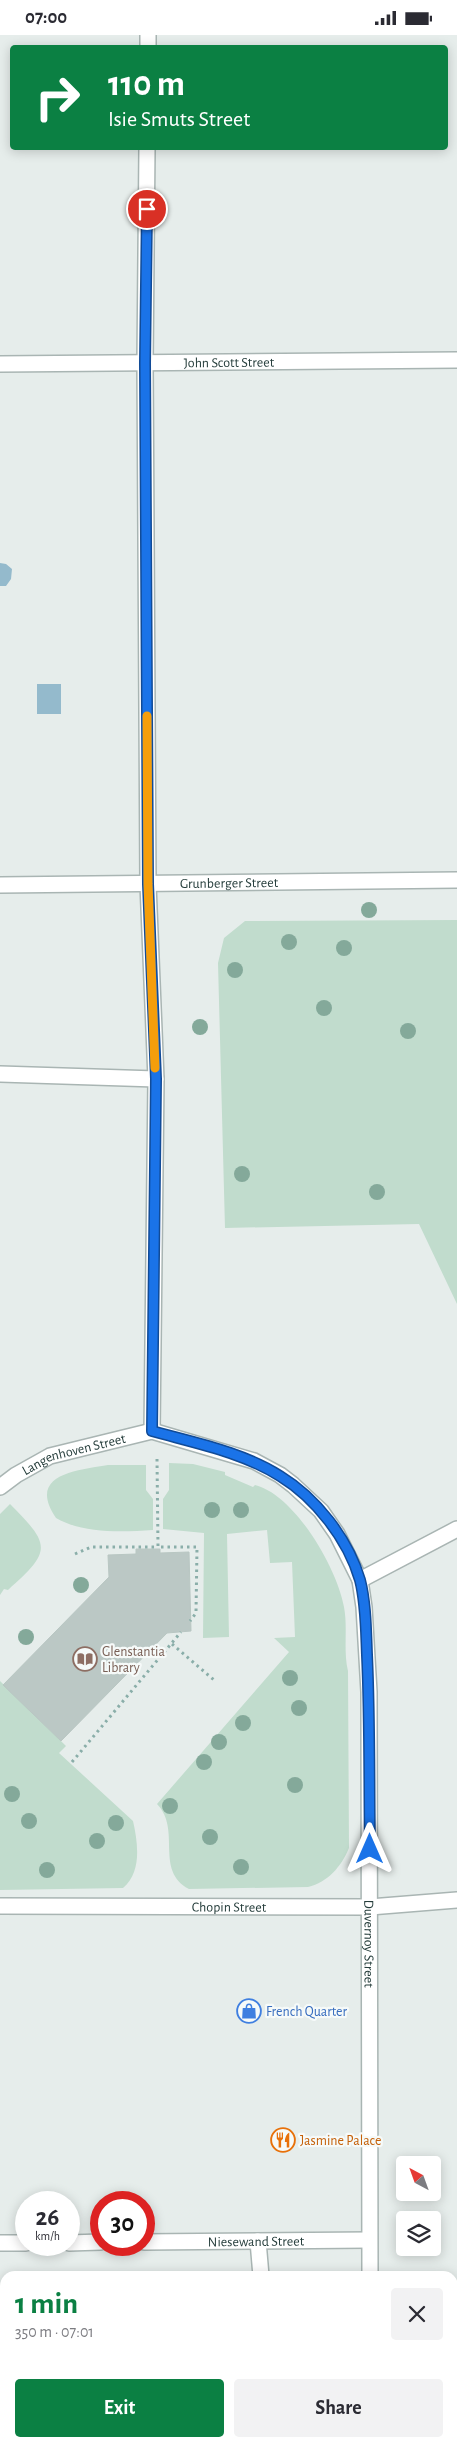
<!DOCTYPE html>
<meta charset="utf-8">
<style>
:root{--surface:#fff;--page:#f2f2f3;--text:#2b2b33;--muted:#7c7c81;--accent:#0b8043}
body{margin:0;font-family:"Alegreya Sans",sans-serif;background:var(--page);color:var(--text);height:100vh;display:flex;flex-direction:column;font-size:19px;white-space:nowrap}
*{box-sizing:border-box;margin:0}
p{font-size:16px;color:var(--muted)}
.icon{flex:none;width:28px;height:28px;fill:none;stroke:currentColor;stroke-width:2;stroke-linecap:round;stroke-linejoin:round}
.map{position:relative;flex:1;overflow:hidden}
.drawer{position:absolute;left:0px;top:2236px;width:458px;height:176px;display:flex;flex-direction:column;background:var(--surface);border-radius:15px 15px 0 0;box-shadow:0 2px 12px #0003}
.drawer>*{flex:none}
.guide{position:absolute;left:10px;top:10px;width:438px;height:105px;border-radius:5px;box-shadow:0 2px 12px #0003;background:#0b8043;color:#fff;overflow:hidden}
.needle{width:32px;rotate:319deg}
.fabs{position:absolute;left:396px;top:2121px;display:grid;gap:10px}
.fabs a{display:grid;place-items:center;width:45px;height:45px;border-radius:5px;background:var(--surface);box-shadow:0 2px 12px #0003;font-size:25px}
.speed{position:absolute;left:15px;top:2156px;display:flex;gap:10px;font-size:25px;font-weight:700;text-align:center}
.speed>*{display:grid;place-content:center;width:65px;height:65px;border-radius:50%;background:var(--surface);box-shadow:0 2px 12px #0003;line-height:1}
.speed small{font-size:12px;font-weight:400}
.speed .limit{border:8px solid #d22;background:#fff;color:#111}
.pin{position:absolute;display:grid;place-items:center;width:42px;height:42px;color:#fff;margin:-21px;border:2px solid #fff;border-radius:50%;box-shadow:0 1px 5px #0007}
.me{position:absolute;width:55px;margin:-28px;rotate:0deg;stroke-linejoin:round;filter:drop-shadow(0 0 4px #0008)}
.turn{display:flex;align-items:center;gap:18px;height:105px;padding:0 15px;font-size:22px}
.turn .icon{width:65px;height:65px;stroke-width:2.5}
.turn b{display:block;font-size:35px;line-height:42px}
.round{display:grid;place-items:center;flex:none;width:52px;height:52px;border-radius:5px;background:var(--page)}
.summary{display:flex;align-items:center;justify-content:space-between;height:85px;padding:0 15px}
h1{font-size:30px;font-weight:600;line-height:38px;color:var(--accent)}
.cta{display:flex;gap:10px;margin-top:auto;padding:10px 15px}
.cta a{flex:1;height:58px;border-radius:5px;background:var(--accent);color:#fff;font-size:20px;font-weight:600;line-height:58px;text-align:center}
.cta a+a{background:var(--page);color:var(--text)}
.status{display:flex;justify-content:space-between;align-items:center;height:35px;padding:0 25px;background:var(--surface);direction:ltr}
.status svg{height:14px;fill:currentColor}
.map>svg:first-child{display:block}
</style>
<div class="status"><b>07:00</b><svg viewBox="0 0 49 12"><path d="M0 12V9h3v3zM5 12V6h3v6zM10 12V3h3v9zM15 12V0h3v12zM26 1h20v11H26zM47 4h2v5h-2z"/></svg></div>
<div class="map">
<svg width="457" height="2412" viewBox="0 0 457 2412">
<rect width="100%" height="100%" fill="#e6edeb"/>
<path fill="#c1dccd" d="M457,885V1269L419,1189L225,1193L218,928L224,903L245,886Z
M169,1428L193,1429L225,1437V1440L253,1452L255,1450C295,1460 337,1533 344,1572C348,1593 343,1615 348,1636L349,1813C341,1832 328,1847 308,1852L189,1854C154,1835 182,1795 157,1769L289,1617L274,1603L295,1602L292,1527L270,1528L267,1495L227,1499L229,1602L203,1603L204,1498L163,1494V1464L169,1455Z
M108,1430H146V1455L153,1464V1495C122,1497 84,1499 56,1483C26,1439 78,1435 108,1430Z
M10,1469C51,1510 52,1516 8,1555L4,1554L0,1560V1479Z
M0,1646L66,1711L59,1718L133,1786C138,1808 142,1837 123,1853L0,1855Z"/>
<path fill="#94bacc" d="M0,528L6,529L12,534L11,544L6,551H0Z
M37,649H61V679H37Z"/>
<path fill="#bbc8c5" stroke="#b9c7c3" d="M136,1514H160V1518L189,1517L191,1596L167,1598L61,1706L3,1650L109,1542L108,1520L136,1519Z"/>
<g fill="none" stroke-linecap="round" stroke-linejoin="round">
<g stroke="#a9b5b3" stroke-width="18">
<g id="minor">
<path d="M148,12V0"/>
<path d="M147,112L145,328L148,849L156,1044L152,1396"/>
<path id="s1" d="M0,329L457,325"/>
<path id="s2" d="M0,850L457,845"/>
<path d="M0,1039L156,1044"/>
<path id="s3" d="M0,1452L16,1440L50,1421L152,1396L254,1426L280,1440L293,1450L321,1476L337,1499L360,1545L364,1572L369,1657L370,2241"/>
<path d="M360,1545L457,1494"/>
<path id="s4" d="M0,1871L370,1872L457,1865"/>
<path d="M258,2206L261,2241"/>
<path id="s5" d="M144,2207L369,2205"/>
<path d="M0,2208H26"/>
<path d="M69,2208L101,2207"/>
<path d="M371,2408V2412"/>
</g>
</g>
<path stroke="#8aaea9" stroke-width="3" stroke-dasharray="2.5 4" stroke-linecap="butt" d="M157,1424L158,1512H197L196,1578L190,1586
M75,1519L91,1512H158
M172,1609L214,1645
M72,1727L181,1597"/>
<use href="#minor" stroke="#fff" stroke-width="15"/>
</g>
<g fill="#84a99a">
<circle cx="369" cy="875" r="8"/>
<circle cx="289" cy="907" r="8"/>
<circle cx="344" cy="913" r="8"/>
<circle cx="235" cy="935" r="8"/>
<circle cx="324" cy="973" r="8"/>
<circle cx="200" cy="992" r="8"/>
<circle cx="408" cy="996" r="8"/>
<circle cx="242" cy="1139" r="8"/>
<circle cx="377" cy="1157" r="8"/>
<circle cx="212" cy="1475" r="8"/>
<circle cx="241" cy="1475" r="8"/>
<circle cx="81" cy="1550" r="8"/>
<circle cx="26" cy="1602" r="8"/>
<circle cx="290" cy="1643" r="8"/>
<circle cx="299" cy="1673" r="8"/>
<circle cx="243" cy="1688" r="8"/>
<circle cx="219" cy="1707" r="8"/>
<circle cx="204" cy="1727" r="8"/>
<circle cx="295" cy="1750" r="8"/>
<circle cx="12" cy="1759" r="8"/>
<circle cx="170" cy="1771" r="8"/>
<circle cx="29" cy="1786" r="8"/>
<circle cx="116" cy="1788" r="8"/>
<circle cx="210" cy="1802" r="8"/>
<circle cx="97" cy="1806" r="8"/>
<circle cx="241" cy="1832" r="8"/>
<circle cx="47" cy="1835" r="8"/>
</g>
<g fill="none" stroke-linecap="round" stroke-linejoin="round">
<g stroke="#114b97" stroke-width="12">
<path id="route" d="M147,174L145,328L148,849L156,1044L152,1396C195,1408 242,1417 280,1441C316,1463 348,1504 360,1545C366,1568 366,1596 367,1620C370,1684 369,1749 370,1814"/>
</g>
<use href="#route" stroke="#1a73e8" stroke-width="9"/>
<path stroke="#f59e0b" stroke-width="9" d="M147,681L148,849L155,1033"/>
</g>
<defs>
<g id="library-ring" transform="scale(1.25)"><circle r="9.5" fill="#f6faf9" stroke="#8d6e63" stroke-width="1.5"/><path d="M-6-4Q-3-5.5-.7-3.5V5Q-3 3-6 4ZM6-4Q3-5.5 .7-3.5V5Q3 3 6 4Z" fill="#8d6e63"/></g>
<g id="shop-ring" transform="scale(1.25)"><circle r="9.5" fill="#f6faf9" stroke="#3f7fe0" stroke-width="1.5"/><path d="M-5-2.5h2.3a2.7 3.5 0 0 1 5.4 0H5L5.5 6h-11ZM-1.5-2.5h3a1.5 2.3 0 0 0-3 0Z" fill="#3f7fe0"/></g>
<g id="restaurant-ring" transform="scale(1.25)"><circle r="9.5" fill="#f6faf9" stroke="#e8710a" stroke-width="1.5"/><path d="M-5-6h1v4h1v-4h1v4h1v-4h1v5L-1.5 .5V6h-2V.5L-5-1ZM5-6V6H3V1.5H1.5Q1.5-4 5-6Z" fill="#e8710a"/></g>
</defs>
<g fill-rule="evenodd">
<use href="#library-ring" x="85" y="1624"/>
<use href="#shop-ring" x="249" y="1976"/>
<use href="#restaurant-ring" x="283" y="2105"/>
</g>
<g text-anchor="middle" stroke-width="4.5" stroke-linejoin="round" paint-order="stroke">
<g font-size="14" fill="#263e3c" stroke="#f6faf9">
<text dy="5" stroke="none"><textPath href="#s1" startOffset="229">John Scott Street</textPath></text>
<text dy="5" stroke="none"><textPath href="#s2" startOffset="229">Grunberger Street</textPath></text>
<text dy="5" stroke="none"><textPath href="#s3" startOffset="82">Langenhoven Street</textPath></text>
<text dy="5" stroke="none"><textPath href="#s4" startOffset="229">Chopin Street</textPath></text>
<text dy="5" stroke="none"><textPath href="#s3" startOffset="798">Duvernoy Street</textPath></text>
<text dy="5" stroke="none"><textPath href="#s5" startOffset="112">Niesewand Street</textPath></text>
</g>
<g font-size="14" fill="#785e54" stroke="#f6faf9" text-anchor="start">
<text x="102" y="1621">Glenstantia<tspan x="102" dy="16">Library</tspan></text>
</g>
<g font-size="14" fill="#366cbe" stroke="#f6faf9" text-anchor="start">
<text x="266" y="1981">French Quarter</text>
</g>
<g font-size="14" fill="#c56008" stroke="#f6faf9" text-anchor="start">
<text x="300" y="2110">Jasmine Palace</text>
</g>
</g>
</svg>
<div class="fabs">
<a><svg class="needle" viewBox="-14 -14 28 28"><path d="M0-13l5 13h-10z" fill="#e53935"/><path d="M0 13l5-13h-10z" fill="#7c7c81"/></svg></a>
<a><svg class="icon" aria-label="layers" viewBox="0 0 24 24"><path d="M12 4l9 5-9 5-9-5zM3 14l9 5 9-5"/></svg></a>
</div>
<div class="speed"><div>26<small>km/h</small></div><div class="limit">30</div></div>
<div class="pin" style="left:147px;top:174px;background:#d93025"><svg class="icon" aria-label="arrive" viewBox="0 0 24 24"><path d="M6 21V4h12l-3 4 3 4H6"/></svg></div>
<svg class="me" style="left:370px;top:1814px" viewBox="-20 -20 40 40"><path d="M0-17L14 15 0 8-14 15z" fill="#1a73e8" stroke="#fff" stroke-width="4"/></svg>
<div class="guide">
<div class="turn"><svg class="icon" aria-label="right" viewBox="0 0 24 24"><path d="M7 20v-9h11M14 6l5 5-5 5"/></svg><div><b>110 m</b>Isie Smuts Street</div></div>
</div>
<section class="drawer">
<div class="summary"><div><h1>1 min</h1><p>350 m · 07:01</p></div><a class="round"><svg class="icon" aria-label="close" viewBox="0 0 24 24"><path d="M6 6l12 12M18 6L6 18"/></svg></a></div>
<div class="cta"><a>Exit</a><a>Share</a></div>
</section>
</div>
